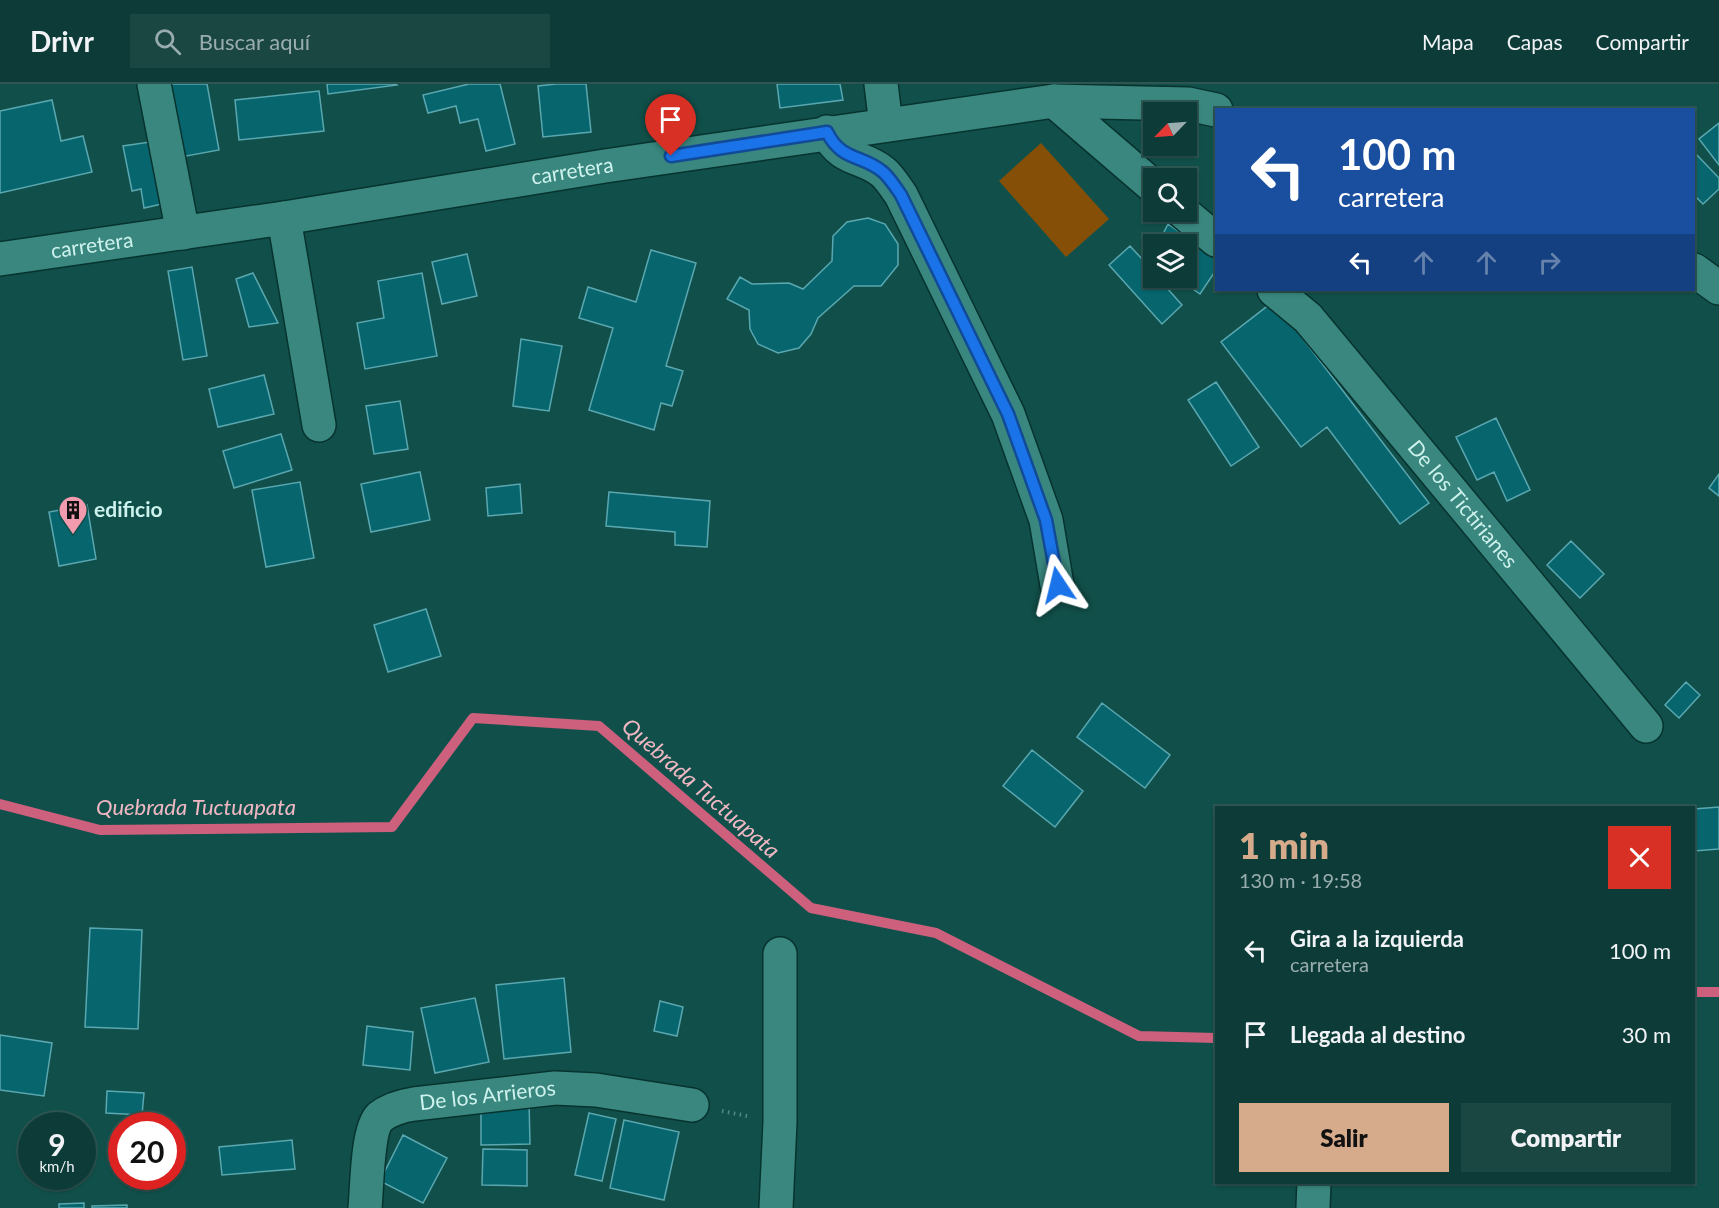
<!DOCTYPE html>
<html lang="es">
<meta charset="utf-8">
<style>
:root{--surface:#0d3c38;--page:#1b4743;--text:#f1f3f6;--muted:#9aadae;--line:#2d5653;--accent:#d6ab8b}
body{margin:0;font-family:Lato,sans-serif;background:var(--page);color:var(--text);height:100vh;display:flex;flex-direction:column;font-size:22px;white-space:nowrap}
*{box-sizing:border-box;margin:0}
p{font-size:20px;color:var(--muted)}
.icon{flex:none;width:33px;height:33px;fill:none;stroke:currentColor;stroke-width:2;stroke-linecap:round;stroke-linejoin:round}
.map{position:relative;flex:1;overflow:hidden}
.details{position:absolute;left:1215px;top:722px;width:480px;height:378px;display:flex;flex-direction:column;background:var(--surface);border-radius:0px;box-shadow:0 2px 4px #0004,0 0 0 2px var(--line)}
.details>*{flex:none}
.banner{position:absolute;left:1215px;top:24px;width:480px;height:183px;border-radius:0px;box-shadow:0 2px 4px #0004,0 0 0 2px var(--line);background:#1a4fa0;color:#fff;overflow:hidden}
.needle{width:39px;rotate:245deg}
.buttons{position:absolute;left:1143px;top:18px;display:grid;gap:12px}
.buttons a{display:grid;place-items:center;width:54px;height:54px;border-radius:0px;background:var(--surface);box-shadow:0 2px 4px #0004,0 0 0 2px var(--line);font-size:30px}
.speed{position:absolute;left:18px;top:1028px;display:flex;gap:12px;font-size:30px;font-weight:700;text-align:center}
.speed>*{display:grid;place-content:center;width:78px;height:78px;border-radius:50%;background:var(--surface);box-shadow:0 2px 4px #0004,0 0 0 2px var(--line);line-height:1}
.speed small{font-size:15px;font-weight:400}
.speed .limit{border:9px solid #d22;background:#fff;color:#111}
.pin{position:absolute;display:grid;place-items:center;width:51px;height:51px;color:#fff;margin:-62px -26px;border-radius:50% 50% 50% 0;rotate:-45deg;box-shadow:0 0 6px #0007}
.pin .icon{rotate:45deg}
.me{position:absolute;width:66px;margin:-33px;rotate:350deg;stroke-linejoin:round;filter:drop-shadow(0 0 4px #0008)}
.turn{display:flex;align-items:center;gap:21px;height:126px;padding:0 24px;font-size:27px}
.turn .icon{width:78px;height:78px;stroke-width:2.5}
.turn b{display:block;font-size:42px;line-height:51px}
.lanes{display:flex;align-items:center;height:57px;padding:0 24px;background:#0003;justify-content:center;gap:30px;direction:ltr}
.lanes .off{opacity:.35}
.round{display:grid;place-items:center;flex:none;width:63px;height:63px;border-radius:0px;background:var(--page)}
.summary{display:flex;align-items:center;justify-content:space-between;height:102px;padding:0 24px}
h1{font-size:36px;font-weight:800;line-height:45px;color:var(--accent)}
.primary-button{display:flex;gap:12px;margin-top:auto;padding:12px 24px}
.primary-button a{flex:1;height:69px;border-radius:0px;background:var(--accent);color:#111;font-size:24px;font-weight:800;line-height:69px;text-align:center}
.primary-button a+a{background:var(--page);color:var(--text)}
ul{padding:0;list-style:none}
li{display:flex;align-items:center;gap:18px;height:84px;padding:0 24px}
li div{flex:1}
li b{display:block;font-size:22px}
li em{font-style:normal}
header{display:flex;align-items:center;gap:36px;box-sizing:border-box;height:84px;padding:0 30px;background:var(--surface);border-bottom:2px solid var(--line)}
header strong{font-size:28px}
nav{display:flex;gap:33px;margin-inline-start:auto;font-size:21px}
.search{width:420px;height:54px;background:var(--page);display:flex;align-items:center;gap:15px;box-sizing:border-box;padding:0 21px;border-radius:0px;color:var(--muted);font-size:22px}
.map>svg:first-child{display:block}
</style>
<header>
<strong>Drivr</strong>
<div class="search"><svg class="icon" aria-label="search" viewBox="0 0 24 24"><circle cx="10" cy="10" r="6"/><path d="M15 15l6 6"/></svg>Buscar aquí</div>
<nav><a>Mapa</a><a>Capas</a><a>Compartir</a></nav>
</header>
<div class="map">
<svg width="1719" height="1124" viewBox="0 0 1719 1124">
<rect width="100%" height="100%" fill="#11504a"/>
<path fill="#854f07" d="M1041,59L1109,135L1066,173L999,97Z"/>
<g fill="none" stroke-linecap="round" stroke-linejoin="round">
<path stroke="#cc607d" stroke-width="10" d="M0,720L100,746L392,743L473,634L599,642L811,824L936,849L1139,952L1216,954
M1694,908H1719"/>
</g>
<path fill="#07656e" stroke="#5aa7b0" stroke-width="1.5" d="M168,0H207L219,66L181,73Z
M327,0H396L397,1L328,10Z
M469,0H500L515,60L486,67L478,35L460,39L456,22L428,29L423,11Z
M556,0H586L591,48L543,53L538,2Z
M777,0H840L843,16L780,24Z
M319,7L324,47L239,56L235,16Z
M52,16L61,57L83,52L92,88L0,109V27Z
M1719,39V81L1699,55Z
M150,58L162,120L144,124L141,105L132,107L123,62Z
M1694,68L1719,94V105L1703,120L1694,111Z
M868,134L885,140L898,160V181L881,202H854L818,234L811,250L799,264L778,269L758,260L750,245L749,226L727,215L740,193L752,200L789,199L803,205L832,177L833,152L847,138Z
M1168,140L1216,174V186L1200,210L1177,194H1186V160H1158Z
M1130,162L1154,188V194H1158L1182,221L1162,240L1109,181Z
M651,166L696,179L666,282L683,287L672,322L661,319L654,346L589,326L613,244L579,234L588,203L636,218Z
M467,170L477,212L442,220L432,178Z
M192,183L207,272L183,276L168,187Z
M253,189L278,239L249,243L236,195Z
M422,189L437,272L365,285L357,239L384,234L378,197Z
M1274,217L1429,419L1400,440L1327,343L1301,363L1221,258Z
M521,255L562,262L549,327L513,322Z
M264,291L274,330L218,343L209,305Z
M1216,298L1259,363L1231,382L1188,316Z
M400,317L408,365L374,370L366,322Z
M1496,334L1530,406L1507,417L1494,388L1477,396L1456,353Z
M281,350L292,386L234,404L223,367Z
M420,388L430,436L371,448L361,400Z
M1719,390V412L1709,404Z
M300,398L314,474L266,483L252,406Z
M520,400L522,429L488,432L486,404Z
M609,408L710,417L707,463L675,461V448L606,442Z
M87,421L96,475L59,482L49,428Z
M1571,457L1604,490L1580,514L1547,481Z
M426,525L441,572L388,588L374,541Z
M1686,598L1700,611L1679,634L1665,621Z
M1102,619L1170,671L1145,704L1077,653Z
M1032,666L1083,707L1055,743L1003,702Z
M1719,723V765L1694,767V725Z
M90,844L142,846L138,945L85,943Z
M564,894L571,968L504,975L496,901Z
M475,914L489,978L435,989L421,924Z
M660,917L683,923L677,952L654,947Z
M367,942L413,948L410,986L363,981Z
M0,951L52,959L44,1012L0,1006Z
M107,1007L144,1009L142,1031L106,1029Z
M481,1017H529L530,1060L481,1061Z
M589,1029L616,1035L602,1097L575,1091Z
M624,1036L679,1048L664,1116L610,1104Z
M403,1051L447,1074L423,1119L380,1097Z
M292,1056L295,1085L222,1091L219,1063Z
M483,1065L527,1066V1102L482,1101Z
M84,1119V1124H59V1120Z
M127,1121V1124H92V1122Z"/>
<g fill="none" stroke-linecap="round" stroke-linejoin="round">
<g stroke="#07332f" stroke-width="36">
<g id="minor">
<path d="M154,0L183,149"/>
<path d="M881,0L886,41"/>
<path d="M1054,17L1154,103"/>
<path d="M827,48C842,78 862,71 883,88C890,94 896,104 901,111L1008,330L1046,436L1057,501"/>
<path d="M1183,128L1216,156"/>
<path d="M284,134L319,341"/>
<path id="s1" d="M0,175L284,134L605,82L1054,17L1188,20L1216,26"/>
<path d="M1694,186L1719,204"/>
<path id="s2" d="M1274,206L1308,234L1646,642"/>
<path id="s3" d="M365,1124C367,1105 367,1045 380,1033C390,1025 401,1022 414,1020L555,1004L596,1006L692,1021"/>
<path d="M776,1124L780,1038V870"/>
<path d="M1313,1124L1314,1098"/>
</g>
</g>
<path stroke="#538883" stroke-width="4" stroke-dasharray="1.5 4.5" stroke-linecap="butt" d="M722,1027L747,1032"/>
<use href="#minor" stroke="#39877e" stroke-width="33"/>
</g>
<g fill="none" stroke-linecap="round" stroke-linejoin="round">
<g stroke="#114b97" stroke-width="15">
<path id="route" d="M671,72L827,48C842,78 862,70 883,88C890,94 896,104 901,111L1008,330L1046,436L1058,501"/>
</g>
<use href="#route" stroke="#1a73e8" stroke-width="10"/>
</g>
<defs>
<g id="building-pin" transform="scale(1.5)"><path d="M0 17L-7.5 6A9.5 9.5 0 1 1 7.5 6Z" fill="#f29aae" stroke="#11504a"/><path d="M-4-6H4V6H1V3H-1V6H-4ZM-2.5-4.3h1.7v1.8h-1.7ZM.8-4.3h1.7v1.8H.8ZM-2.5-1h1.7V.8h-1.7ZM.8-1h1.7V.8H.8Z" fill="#111"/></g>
</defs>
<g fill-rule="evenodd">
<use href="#building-pin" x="73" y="426"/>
</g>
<g text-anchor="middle" stroke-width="5" stroke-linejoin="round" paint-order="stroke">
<g font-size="21" fill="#cef2ed" stroke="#11504a">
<text dy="7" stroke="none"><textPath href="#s1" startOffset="579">carretera</textPath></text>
<text dy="7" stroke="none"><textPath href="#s1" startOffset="93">carretera</textPath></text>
<text dy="7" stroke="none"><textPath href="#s2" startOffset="286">De los Tictirianes</textPath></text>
<text dy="7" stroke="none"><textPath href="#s3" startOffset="204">De los Arrieros</textPath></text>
</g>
<g font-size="21" font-weight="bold" fill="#cef2ed" stroke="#11504a" text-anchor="start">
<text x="94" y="433">edificio</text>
</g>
<g font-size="22" font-style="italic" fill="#f1b8c4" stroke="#11504a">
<text transform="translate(701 704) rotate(41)" y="8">Quebrada Tuctuapata</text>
<text x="196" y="731">Quebrada Tuctuapata</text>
</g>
</g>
</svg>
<div class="buttons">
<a><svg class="needle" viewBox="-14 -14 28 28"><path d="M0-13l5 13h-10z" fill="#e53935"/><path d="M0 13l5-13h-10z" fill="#9aadae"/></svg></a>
<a><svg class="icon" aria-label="search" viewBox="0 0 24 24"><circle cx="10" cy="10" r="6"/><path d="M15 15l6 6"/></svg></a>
<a><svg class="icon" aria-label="layers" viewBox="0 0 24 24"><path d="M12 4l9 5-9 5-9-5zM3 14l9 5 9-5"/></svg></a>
</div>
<div class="speed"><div>9<small>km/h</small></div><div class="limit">20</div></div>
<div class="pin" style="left:671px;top:72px;background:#d93025"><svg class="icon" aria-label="arrive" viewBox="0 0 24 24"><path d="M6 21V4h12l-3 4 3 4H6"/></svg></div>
<svg class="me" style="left:1058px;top:501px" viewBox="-20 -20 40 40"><path d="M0-17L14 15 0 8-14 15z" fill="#1a73e8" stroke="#fff" stroke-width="4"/></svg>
<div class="banner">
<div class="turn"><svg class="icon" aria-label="left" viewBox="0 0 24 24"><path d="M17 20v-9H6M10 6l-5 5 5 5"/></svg><div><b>100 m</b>carretera</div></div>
<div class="lanes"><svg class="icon" aria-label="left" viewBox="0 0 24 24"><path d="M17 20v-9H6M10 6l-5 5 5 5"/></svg><svg class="icon off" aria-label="ahead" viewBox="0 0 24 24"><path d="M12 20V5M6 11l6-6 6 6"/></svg><svg class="icon off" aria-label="ahead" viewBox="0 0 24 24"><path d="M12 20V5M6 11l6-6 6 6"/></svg><svg class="icon off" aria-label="right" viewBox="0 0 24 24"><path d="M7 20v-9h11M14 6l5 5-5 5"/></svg></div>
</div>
<section class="details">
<div class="summary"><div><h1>1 min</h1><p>130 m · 19:58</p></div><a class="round" style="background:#d93025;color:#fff"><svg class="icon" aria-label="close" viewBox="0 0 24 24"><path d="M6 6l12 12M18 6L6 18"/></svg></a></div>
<ul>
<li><svg class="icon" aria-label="left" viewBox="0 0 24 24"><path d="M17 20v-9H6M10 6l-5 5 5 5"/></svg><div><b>Gira a la izquierda</b><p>carretera</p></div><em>100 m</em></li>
<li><svg class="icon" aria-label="arrive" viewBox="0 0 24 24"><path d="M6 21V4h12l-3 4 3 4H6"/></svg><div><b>Llegada al destino</b></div><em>30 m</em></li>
</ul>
<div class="primary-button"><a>Salir</a><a>Compartir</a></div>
</section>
</div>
